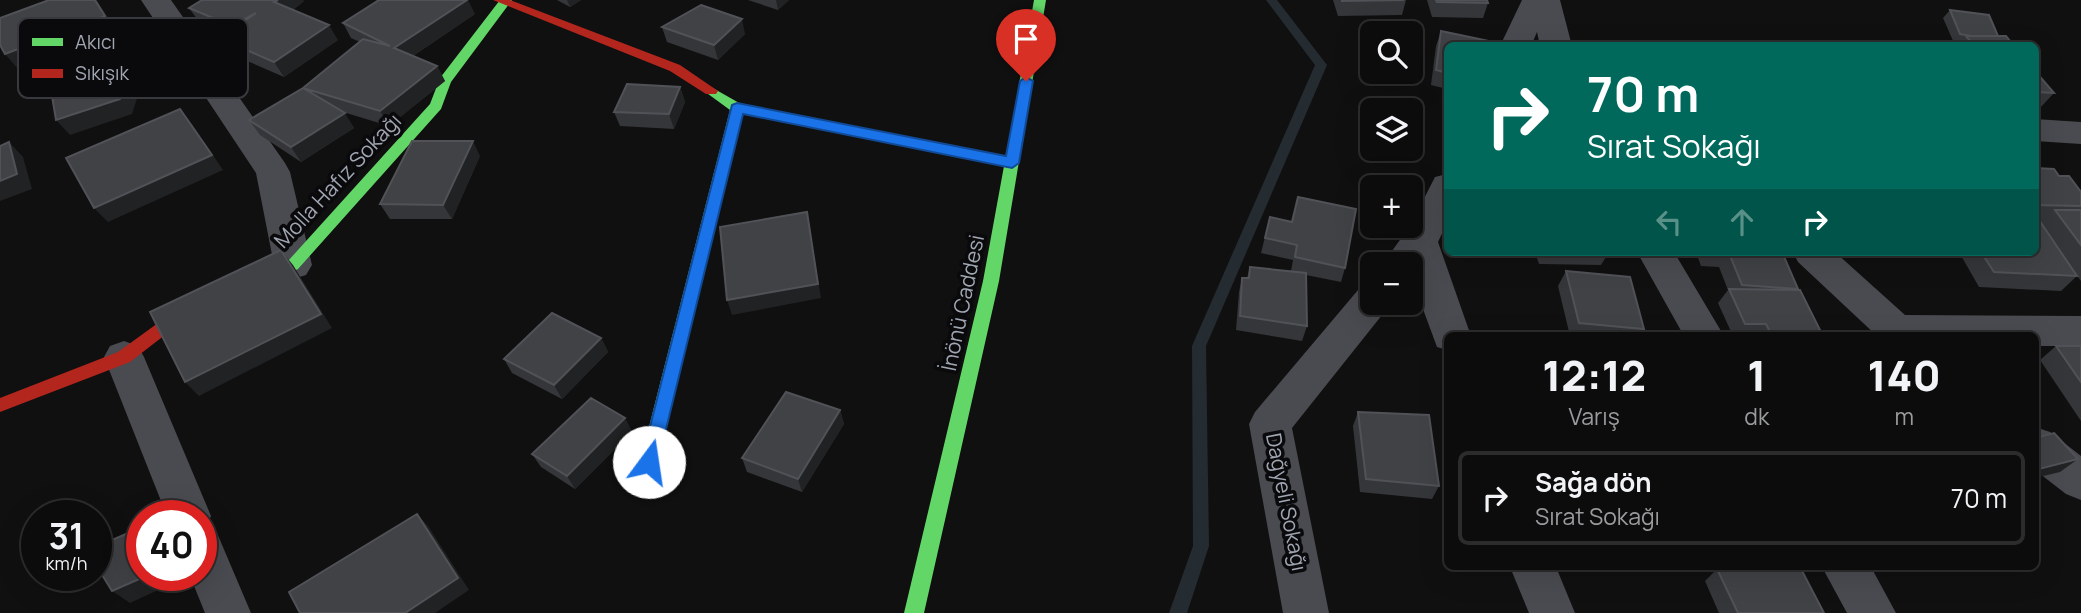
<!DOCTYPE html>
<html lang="tr">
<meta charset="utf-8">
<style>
:root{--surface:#0c0c0c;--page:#151515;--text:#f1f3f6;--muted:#9a9b9d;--line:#2c2c2d}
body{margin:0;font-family:Manrope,sans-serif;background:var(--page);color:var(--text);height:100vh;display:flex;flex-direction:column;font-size:26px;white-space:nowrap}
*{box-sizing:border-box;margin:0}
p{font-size:23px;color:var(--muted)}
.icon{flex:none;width:38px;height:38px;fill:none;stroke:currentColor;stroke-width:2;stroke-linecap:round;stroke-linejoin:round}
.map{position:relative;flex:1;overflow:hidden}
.side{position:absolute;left:1444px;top:332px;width:595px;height:238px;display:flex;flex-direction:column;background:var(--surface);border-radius:10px;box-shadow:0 7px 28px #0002,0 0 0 2px var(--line)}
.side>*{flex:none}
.guide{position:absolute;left:1444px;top:42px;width:595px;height:214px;border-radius:10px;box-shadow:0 7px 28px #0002,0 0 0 2px var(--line);background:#00695c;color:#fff;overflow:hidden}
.tools{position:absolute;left:1360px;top:21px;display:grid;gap:14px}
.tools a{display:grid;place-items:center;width:63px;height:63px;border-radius:10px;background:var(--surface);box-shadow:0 7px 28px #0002,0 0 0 2px var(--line);font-size:35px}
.speed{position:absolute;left:21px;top:500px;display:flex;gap:14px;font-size:35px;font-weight:700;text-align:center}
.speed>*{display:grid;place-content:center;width:91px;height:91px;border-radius:50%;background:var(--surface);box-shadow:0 7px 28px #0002,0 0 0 2px var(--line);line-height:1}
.speed small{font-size:18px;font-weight:400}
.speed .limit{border:10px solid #d22;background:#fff;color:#111}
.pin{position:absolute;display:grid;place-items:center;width:60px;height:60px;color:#fff;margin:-72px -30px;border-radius:50% 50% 50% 0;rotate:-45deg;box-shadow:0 0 7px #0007}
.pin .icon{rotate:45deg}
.me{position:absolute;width:77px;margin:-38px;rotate:14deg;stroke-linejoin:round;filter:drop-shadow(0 0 5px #0008)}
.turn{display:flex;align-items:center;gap:24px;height:147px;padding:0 28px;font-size:32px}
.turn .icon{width:91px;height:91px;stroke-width:2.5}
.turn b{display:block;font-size:49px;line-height:60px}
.lanes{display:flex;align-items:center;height:66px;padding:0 28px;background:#0003;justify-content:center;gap:35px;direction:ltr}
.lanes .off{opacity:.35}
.eta{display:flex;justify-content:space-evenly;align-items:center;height:119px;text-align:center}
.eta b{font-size:42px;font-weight:800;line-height:49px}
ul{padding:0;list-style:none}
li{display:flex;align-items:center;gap:21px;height:94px;margin:0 14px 10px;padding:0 14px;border:4px solid var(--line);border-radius:10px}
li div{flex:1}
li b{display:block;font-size:26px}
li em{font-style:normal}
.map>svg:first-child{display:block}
</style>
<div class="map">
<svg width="2081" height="613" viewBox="0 0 2081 613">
<rect width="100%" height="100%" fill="#101010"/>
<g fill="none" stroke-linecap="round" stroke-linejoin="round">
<path fill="#242b31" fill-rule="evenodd" d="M1266,0H1277L1327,65L1206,346L1209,546L1187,613H1169L1193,546L1192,346L1315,65Z"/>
<path fill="#4a4b50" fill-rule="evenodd" d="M141,0H171L285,163L290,172L312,265L306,275L293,279L280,275L274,265L256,173Z
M1522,0H1560L1572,46H1540L1537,32L1531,46H1500Z
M2035,119L2081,122V144L2035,141Z
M1447,174V223L1438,242L1471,336H1447V350L1437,347L1410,274V264H1386L1384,262L1410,226L1435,177Z
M1637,252H1674L1724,336H1684Z
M1793,252H1835L1905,315L2081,316V346H2035V336H1877L1798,262Z
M1372,285V303H1390L1386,310L1292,428L1329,613H1283L1249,424L1255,412L1358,290Z
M124,341L138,346L144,357L211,516L205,529L217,533L251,613H205L190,576H201V516H167L104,357L110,346Z
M2035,427L2050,432L2081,456V500L2066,494L2035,470Z
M1510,567H1556L1575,613H1529Z
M1822,567H1871L1896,613H1847Z"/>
<path fill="#63d668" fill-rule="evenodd" d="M500,0H512L451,82L441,109L298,269L256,289H246L243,285L246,281L288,261L430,104L440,78Z
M1034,0H1046L999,281L924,613H904L983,281L1004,166L742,114L658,462L655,467L649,470L643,467L640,462L730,110L704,91L711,87L741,104L1006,157Z"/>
<path fill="#b3261e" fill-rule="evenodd" d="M493,0H510L680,65L718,91L716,94H706L670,71Z
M251,279L256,281L259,285L256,289L170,331L130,362L0,412V398L118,352L158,323Z"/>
</g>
<path fill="#353639" d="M557,0H581L570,7Z
M748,0H789L778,10Z
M1333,0H1406L1402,15L1338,16Z
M1427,0H1487L1488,3L1483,18L1432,17Z
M304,1L293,10L338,40L284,77L229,53L219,38L225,34L200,23L189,8Z
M1950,10L1998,36L2014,46H1958L1960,43H1954L1943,18Z
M475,14L413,56L437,66L445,81L389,126L343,112L354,128L301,162L260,135L249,120L303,88L360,42L351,38L343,23Z
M662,27L745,34L718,60L667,42Z
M1441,31L1447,46V89L1431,85L1436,46Z
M2035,71L2054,93L2040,108H2035Z
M680,87L685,102L674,129L620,126L614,112Z
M480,156L452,219H390L380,204Z
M2035,168L2059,176L2081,192V281L2072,269L2077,276L2061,291L1979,287L1959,252H2035Z
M1270,217L1345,268L1341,282L1306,275L1307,326L1302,341L1236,330L1239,292L1242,278H1247L1250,267L1291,271L1293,260L1261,253Z
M1535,252H1609L1601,265L1539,264Z
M1696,252H1782L1798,289L1797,290L1823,336H1733L1718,303L1728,290L1719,267L1701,266Z
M1566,271L1644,329L1639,336H1570L1558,286Z
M601,338L608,352L562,399L512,373L504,359Z
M2056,346H2081V421L2040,360Z
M840,410L844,424L802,492L747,472L742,458Z
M1358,412L1439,486L1432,499L1360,492L1353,426Z
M625,418L632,432L575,489L541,467L532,454Z
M1717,569L1824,613H1719L1705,581Z"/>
<path fill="#212223" d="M95,0L97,1L117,31L18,69L5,54Z
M278,0H303L304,1L284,17L274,2Z
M467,0H468L475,14L402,63L394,48Z
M567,0H581L570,7Z
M776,0H789L778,10Z
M742,19L745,34L718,60L714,45Z
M329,25L338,40L284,77L274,62Z
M437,66L445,81L389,126L380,111Z
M129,71L141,86L132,114L70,135L56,120Z
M680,87L685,102L674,129L669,114Z
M180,109L192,124L223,170L108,222L94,208Z
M345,113L354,128L301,162L291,147Z
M473,141L480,156L452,219L443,205Z
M9,142L23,157L32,189L0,201V181Z
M807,212L821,298L732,315L727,300Z
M281,250L293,265L332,328L199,396L185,382Z
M601,338L608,352L562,399L554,385Z
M840,410L844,424L802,492L798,479Z
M625,418L632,432L575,489L567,476Z
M2078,459L2060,472L2035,478V470Z
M417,514L428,526L469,590L435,613H405Z
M146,576H181L182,579L130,603L112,591Z"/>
<path fill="#414246" stroke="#505257" stroke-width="2" d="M49,0H95L105,16L5,54L0,45V18Z
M202,0H278L274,2L329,25L274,62L219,38L256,13L232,26L189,8Z
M379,0H467L394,48L437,66L380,111L303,88L345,113L291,147L249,120L303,88L363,39L390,46L343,23Z
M1342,0H1404L1342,1Z
M1436,0H1487L1488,3L1437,2Z
M701,5L742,19L714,45L662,27Z
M1950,10L1989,15L1998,36H1971L1960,34Z
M1441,31L1489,41V46H1447V73L1436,70Z
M1966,36H2006L2014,46H1974Z
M129,71L120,99L56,120L52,96Z
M2035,71L2054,93L2035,92Z
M627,84L680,87L669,114L614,112Z
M180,109L212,155L94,208L66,158Z
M412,141H473L443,205L380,204Z
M9,142L17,174L0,181V146Z
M2035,168L2054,169L2059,176H2069L2081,192V206L2035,205Z
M1298,197L1356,209L1345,268L1295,257L1297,245L1265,238L1270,217L1292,222Z
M2055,210H2081V245Z
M807,212L818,284L727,300L720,227Z
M2035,214L2077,276L1994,272L1981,252H2035Z
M281,250L321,314L185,382L150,312Z
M1717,252H1782L1798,289L1742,285L1729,253Z
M1250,267L1306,273L1307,326L1240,316L1242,278H1249Z
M1566,271L1630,277L1644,329L1579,323Z
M1729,289L1800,290L1823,336H1772L1766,324H1745Z
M552,313L601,338L554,385L504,359Z
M2056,346H2081V382Z
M786,392L840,410L798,479L742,458Z
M591,398L625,418L567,476L532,454Z
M1358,412L1429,415L1439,486L1366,479Z
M2054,433L2078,459L2035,470V438Z
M417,514L458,578L405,613H300L289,592Z
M142,527V576H146L112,591L96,565V547Z
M1757,567H1800L1824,613H1738L1717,569Z"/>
<path fill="#1a73e8" stroke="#114b97" stroke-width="2" d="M1026,77L1033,81L1019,163L1012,168L743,114L658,462L656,467L649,469L643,467L641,462L732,105L737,103L1006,156L1020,81Z"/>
<g text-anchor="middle" stroke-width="7" stroke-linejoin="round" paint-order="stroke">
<g font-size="21" fill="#a0a6b2" stroke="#0a0a0c">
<text transform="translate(338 181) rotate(-47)" y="7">Molla Hafız Sokağı</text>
<text transform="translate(963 303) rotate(-78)" y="7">İnönü Caddesi</text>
<text transform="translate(1286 502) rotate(79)" y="7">Dağyeli Sokağı</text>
</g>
</g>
<rect x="18" y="18" width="230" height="80" rx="10" fill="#0a0a0c" stroke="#37393e" stroke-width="2"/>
<rect x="32" y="38" width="31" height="8" fill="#63d668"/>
<rect x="32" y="69" width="31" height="9" fill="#b3261e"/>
<g font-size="19" fill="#a0a6b2">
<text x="75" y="49">Akıcı</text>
<text x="75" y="80">Sıkışık</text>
</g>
</svg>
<div class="tools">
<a><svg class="icon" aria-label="search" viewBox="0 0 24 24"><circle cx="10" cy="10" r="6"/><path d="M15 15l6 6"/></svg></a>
<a><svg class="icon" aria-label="layers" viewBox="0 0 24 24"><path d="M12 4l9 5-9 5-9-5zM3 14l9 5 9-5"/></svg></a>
<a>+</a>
<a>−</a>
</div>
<div class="speed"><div>31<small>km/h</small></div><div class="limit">40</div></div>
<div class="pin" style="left:1026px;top:81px;background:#d93025"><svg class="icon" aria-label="arrive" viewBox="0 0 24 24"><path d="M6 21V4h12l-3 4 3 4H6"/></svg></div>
<svg class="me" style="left:649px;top:462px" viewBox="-20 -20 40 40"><circle r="19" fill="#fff"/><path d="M0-13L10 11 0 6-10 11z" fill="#1a73e8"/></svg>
<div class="guide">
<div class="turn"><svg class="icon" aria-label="right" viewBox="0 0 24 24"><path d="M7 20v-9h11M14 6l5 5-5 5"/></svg><div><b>70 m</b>Sırat Sokağı</div></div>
<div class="lanes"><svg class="icon off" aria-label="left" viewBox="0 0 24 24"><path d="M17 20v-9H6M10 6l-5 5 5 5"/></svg><svg class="icon off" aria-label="ahead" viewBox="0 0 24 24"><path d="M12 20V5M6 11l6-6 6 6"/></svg><svg class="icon" aria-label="right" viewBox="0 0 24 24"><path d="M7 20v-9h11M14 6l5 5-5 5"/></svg></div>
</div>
<section class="side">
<div class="eta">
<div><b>12:12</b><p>Varış</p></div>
<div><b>1</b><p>dk</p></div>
<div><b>140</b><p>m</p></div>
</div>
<ul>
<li><svg class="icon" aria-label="right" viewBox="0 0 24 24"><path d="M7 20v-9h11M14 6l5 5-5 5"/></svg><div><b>Sağa dön</b><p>Sırat Sokağı</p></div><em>70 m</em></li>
</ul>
</section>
</div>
